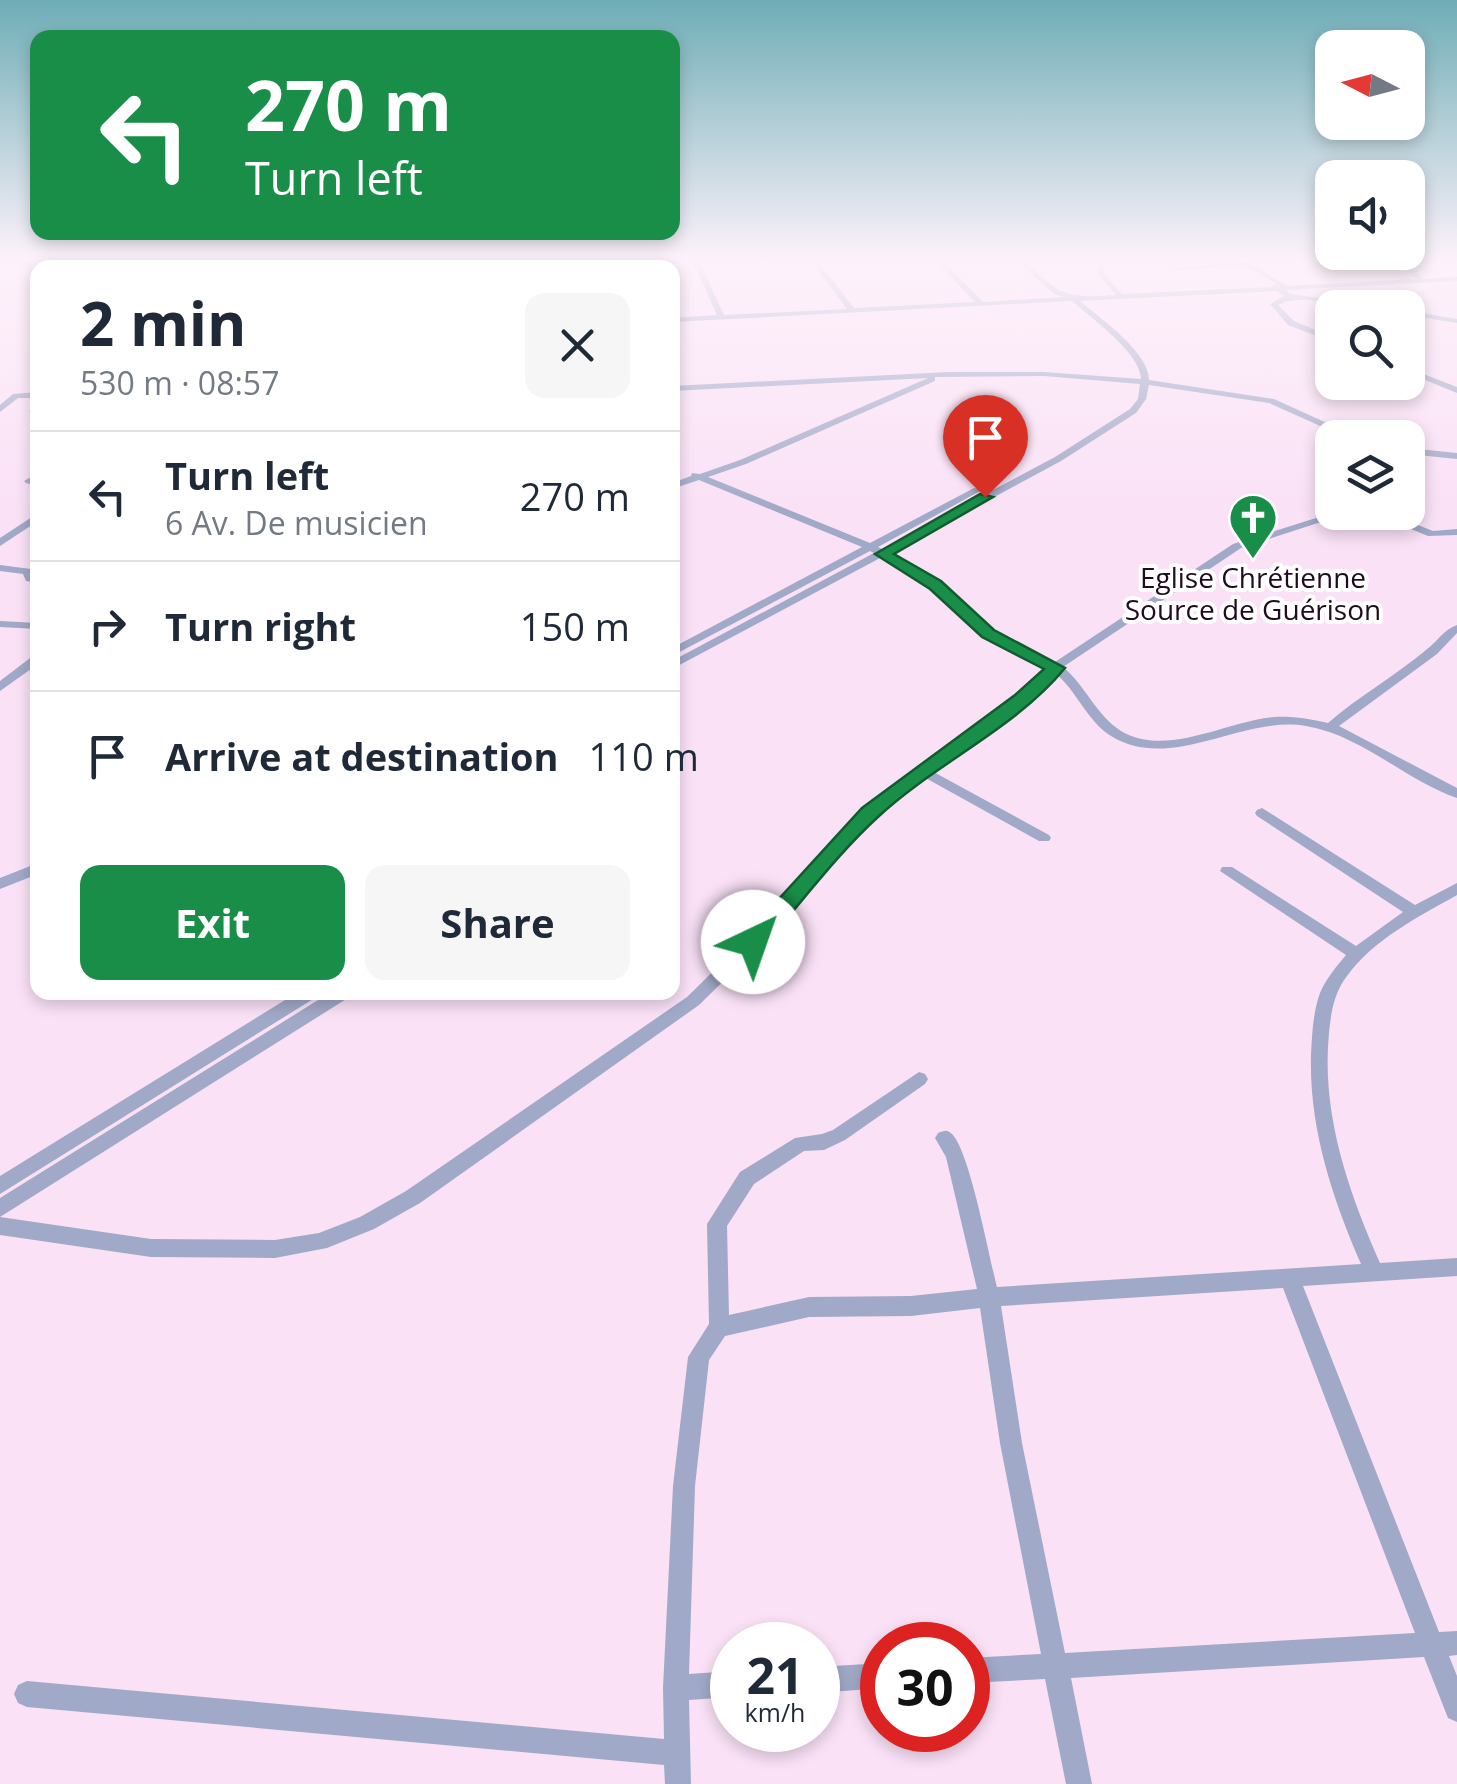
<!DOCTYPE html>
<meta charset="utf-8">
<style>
:root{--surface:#fff;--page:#f6f6f7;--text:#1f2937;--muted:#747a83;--line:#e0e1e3;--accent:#188e49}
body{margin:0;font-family:"Open Sans",sans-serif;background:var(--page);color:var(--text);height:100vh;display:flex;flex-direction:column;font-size:38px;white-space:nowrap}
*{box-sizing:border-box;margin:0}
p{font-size:32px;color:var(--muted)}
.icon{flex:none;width:55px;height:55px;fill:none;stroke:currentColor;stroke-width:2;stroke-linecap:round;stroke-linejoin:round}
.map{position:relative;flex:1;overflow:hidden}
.details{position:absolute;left:30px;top:260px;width:650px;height:740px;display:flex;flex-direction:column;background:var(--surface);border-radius:20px;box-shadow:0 5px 15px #0003}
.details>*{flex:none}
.guide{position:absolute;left:30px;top:30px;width:650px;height:210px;border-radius:20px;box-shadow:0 5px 15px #0003;background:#188e49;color:#fff;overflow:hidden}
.needle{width:65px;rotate:276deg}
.tools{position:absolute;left:1315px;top:30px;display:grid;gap:20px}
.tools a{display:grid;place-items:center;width:110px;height:110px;border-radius:20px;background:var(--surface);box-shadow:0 5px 15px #0003;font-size:50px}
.speed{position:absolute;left:710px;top:1622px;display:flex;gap:20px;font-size:50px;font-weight:700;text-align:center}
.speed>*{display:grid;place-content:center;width:130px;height:130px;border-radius:50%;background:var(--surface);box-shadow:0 5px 15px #0003;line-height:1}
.speed small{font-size:25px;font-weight:400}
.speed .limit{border:15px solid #d22;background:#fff;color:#111}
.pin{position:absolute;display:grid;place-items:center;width:85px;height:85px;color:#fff;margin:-102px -42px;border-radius:50% 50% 50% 0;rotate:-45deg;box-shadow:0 0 10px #0007}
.pin .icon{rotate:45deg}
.me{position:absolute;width:110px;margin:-55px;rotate:42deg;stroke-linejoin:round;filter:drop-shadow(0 0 8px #0008)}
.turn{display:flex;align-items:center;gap:35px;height:210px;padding:0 50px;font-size:45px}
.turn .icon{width:130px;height:130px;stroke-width:2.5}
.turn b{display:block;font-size:70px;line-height:85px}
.round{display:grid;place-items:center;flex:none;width:105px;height:105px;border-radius:20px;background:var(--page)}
.summary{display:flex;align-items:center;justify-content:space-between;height:170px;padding:0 50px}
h1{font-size:60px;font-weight:700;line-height:75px}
.button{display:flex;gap:20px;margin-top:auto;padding:20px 50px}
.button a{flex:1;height:115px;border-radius:20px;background:var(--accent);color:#fff;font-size:40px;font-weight:700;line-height:115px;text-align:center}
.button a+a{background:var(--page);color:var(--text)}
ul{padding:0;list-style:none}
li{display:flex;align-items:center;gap:30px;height:130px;padding:0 50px;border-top:2px solid var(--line)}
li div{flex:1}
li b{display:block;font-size:38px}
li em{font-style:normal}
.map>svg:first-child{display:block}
</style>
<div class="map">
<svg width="1457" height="1784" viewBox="0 0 1457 1784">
<rect width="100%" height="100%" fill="#fae1f6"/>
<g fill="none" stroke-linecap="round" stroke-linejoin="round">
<path fill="#a0a9c7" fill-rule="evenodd" d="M351,260H358L351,268H344Z
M481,260H489L478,268H470Z
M571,260H577L575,268H569Z
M692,260H699L724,315L847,309L810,260H817L854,308L975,302L935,260H942L983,302L1063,297L1054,294L1015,260H1023C1063,296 1061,298 1116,295L1098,274L1097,260H1103L1104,274L1122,294L1272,287L1275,284L1281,286L1245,266L1174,270L1171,268L1238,263L1237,260L1251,263L1287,286L1417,279L1393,260H1401L1424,279L1457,277V281L1285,290L1291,294L1370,306C1344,310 1304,291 1278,305L1294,321L1332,337V342L1288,325L1270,304L1284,296L1277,291L1080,301C1101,319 1149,352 1149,380L1274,399L1360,438H1347L1269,403L1149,385L1146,399L1136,413L1061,461L890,553L937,581L991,631L1055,662L1233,544L1335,512H1352L1241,548L1063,667C1085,685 1096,715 1121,731C1166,758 1226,721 1274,717C1293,716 1310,719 1328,723C1359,696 1395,676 1426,650C1438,641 1443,630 1457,625V633L1437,654L1339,726L1457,788V798C1405,780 1361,735 1306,726C1242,715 1171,773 1111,736C1087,721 1077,691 1055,673L1026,702L930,770L1049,835L1051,838L1049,841H1039L922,776L874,815L759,946L699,1005L420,1203L374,1229L327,1248L275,1258L151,1257L0,1235V1217L151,1239L275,1240L319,1233L360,1217L406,1191L687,997L747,938L864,809L916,767L1018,696L1047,668L983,635L929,585L882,557L672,669V661L874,553L870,551L672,656V648L862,547L699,480L672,489V483L691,476L692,473L700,474L740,460L928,378L672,391V386L949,372H1044L1141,379C1141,353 1091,318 1072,301L672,322V318L717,315ZM1044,376L1140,384L1138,399L1130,409L1055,457L882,549L878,547L982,490L974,488L870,543L708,477L746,464L935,381V377Z
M1408,311L1457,319V323L1408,315Z
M1408,368L1457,387V393L1408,373Z
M38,392V398H18L0,412V405L13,394Z
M35,405H38V419L29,411Z
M1408,448L1457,453V459L1408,454Z
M29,478L38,480V486L26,483L24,481Z
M1370,512H1385L1433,531L1457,529V535L1428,536Z
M38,513V521L0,546V538Z
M0,565L31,569L34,576L38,577V583L26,581L23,574L0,571Z
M0,621L38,623V629L0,627Z
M34,655H38V664L0,691V681Z
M1262,808L1415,905L1457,883V895C1418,917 1374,939 1347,976C1334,993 1331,1012 1329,1033C1321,1113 1348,1191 1380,1263L1457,1258V1276L1303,1286L1439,1632L1457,1631V1655L1449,1656L1457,1676V1722L1448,1718L1424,1657L1071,1678L1092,1784H1066L1045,1679L968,1683V1658L1041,1654L1000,1443L980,1308L911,1316L809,1317L725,1336L709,1360L695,1486L689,1674L732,1671V1697L689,1700L691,1784H665L664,1765L27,1707L18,1703L14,1694L18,1685L27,1681L664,1739L663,1688L673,1486L688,1357L709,1324L707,1224L740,1172L795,1138L822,1134L833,1130L919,1072L925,1074L928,1079L925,1084L845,1140L824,1150L804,1151L754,1184L727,1226L729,1315L809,1297L911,1296L977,1289L946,1157L935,1138L938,1133C945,1131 946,1129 952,1134C970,1152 989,1257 997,1287L1361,1264C1332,1197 1309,1128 1311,1055C1312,1035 1313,1012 1320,993C1326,979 1336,967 1346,955L1220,871L1222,867H1232L1356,946L1403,912L1257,816L1255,813L1257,810ZM1283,1288L1415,1633L1065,1653L1022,1443L1001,1306Z
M38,863V874L0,889V878Z
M298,992H320L318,996L0,1194V1176Z
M331,992H353L351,996L0,1217V1198Z
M882,1663V1688L818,1693V1667Z"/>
</g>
<linearGradient id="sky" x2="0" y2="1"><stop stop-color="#6eadb6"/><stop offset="0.51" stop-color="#fdf2fb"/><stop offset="1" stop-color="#fdf2fb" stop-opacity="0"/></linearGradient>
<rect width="1457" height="510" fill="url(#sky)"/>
<path fill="#188e49" stroke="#105c2f" stroke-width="2.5" d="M980,494L993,497L894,554L941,581L994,630L1065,668C1015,729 936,763 879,816C836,855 800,905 761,948H745L741,942L745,936L862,808L1015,695L1044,669L982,637L930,589L875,554Z"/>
<defs>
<g id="church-pin" transform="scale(2.5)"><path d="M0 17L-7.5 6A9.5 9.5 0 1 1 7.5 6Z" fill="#188e49" stroke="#fff"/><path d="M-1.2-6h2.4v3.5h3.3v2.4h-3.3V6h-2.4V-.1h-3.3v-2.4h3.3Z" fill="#fff"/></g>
</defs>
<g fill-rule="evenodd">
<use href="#church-pin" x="1253" y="518"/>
</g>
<g text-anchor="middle" stroke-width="8" stroke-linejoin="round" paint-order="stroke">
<g font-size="28" fill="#210b1f" stroke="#fff">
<text x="1253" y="588">Eglise Chrétienne<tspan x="1253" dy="32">Source de Guérison</tspan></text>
</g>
</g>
</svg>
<div class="tools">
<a><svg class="needle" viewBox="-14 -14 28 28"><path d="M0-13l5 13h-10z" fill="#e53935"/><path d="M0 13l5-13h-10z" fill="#747a83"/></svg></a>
<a><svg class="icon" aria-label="sound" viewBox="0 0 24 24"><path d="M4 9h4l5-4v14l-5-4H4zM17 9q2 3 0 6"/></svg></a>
<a><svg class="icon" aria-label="search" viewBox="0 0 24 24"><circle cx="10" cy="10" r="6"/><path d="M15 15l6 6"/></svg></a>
<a><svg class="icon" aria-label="layers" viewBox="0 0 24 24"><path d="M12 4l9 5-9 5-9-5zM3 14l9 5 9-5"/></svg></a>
</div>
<div class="speed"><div>21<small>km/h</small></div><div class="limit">30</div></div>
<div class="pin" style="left:985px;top:497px;background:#d93025"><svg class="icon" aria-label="arrive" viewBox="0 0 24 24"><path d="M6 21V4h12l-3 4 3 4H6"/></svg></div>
<svg class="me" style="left:753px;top:942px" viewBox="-20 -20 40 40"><circle r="19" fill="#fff"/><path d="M0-13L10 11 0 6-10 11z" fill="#188e49"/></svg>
<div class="guide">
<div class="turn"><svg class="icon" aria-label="left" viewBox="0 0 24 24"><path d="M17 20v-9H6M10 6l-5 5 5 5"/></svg><div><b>270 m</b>Turn left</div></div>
</div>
<section class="details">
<div class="summary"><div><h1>2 min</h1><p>530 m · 08:57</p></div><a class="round"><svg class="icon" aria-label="close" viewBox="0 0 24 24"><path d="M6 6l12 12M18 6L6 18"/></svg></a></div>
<ul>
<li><svg class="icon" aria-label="left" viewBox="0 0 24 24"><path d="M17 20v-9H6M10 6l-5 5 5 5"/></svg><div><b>Turn left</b><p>6 Av. De musicien</p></div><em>270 m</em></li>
<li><svg class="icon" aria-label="right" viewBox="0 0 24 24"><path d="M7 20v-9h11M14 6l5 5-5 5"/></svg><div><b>Turn right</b></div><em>150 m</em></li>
<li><svg class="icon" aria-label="arrive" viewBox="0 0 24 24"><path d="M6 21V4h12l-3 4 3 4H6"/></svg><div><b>Arrive at destination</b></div><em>110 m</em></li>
</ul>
<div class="button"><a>Exit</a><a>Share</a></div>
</section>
</div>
